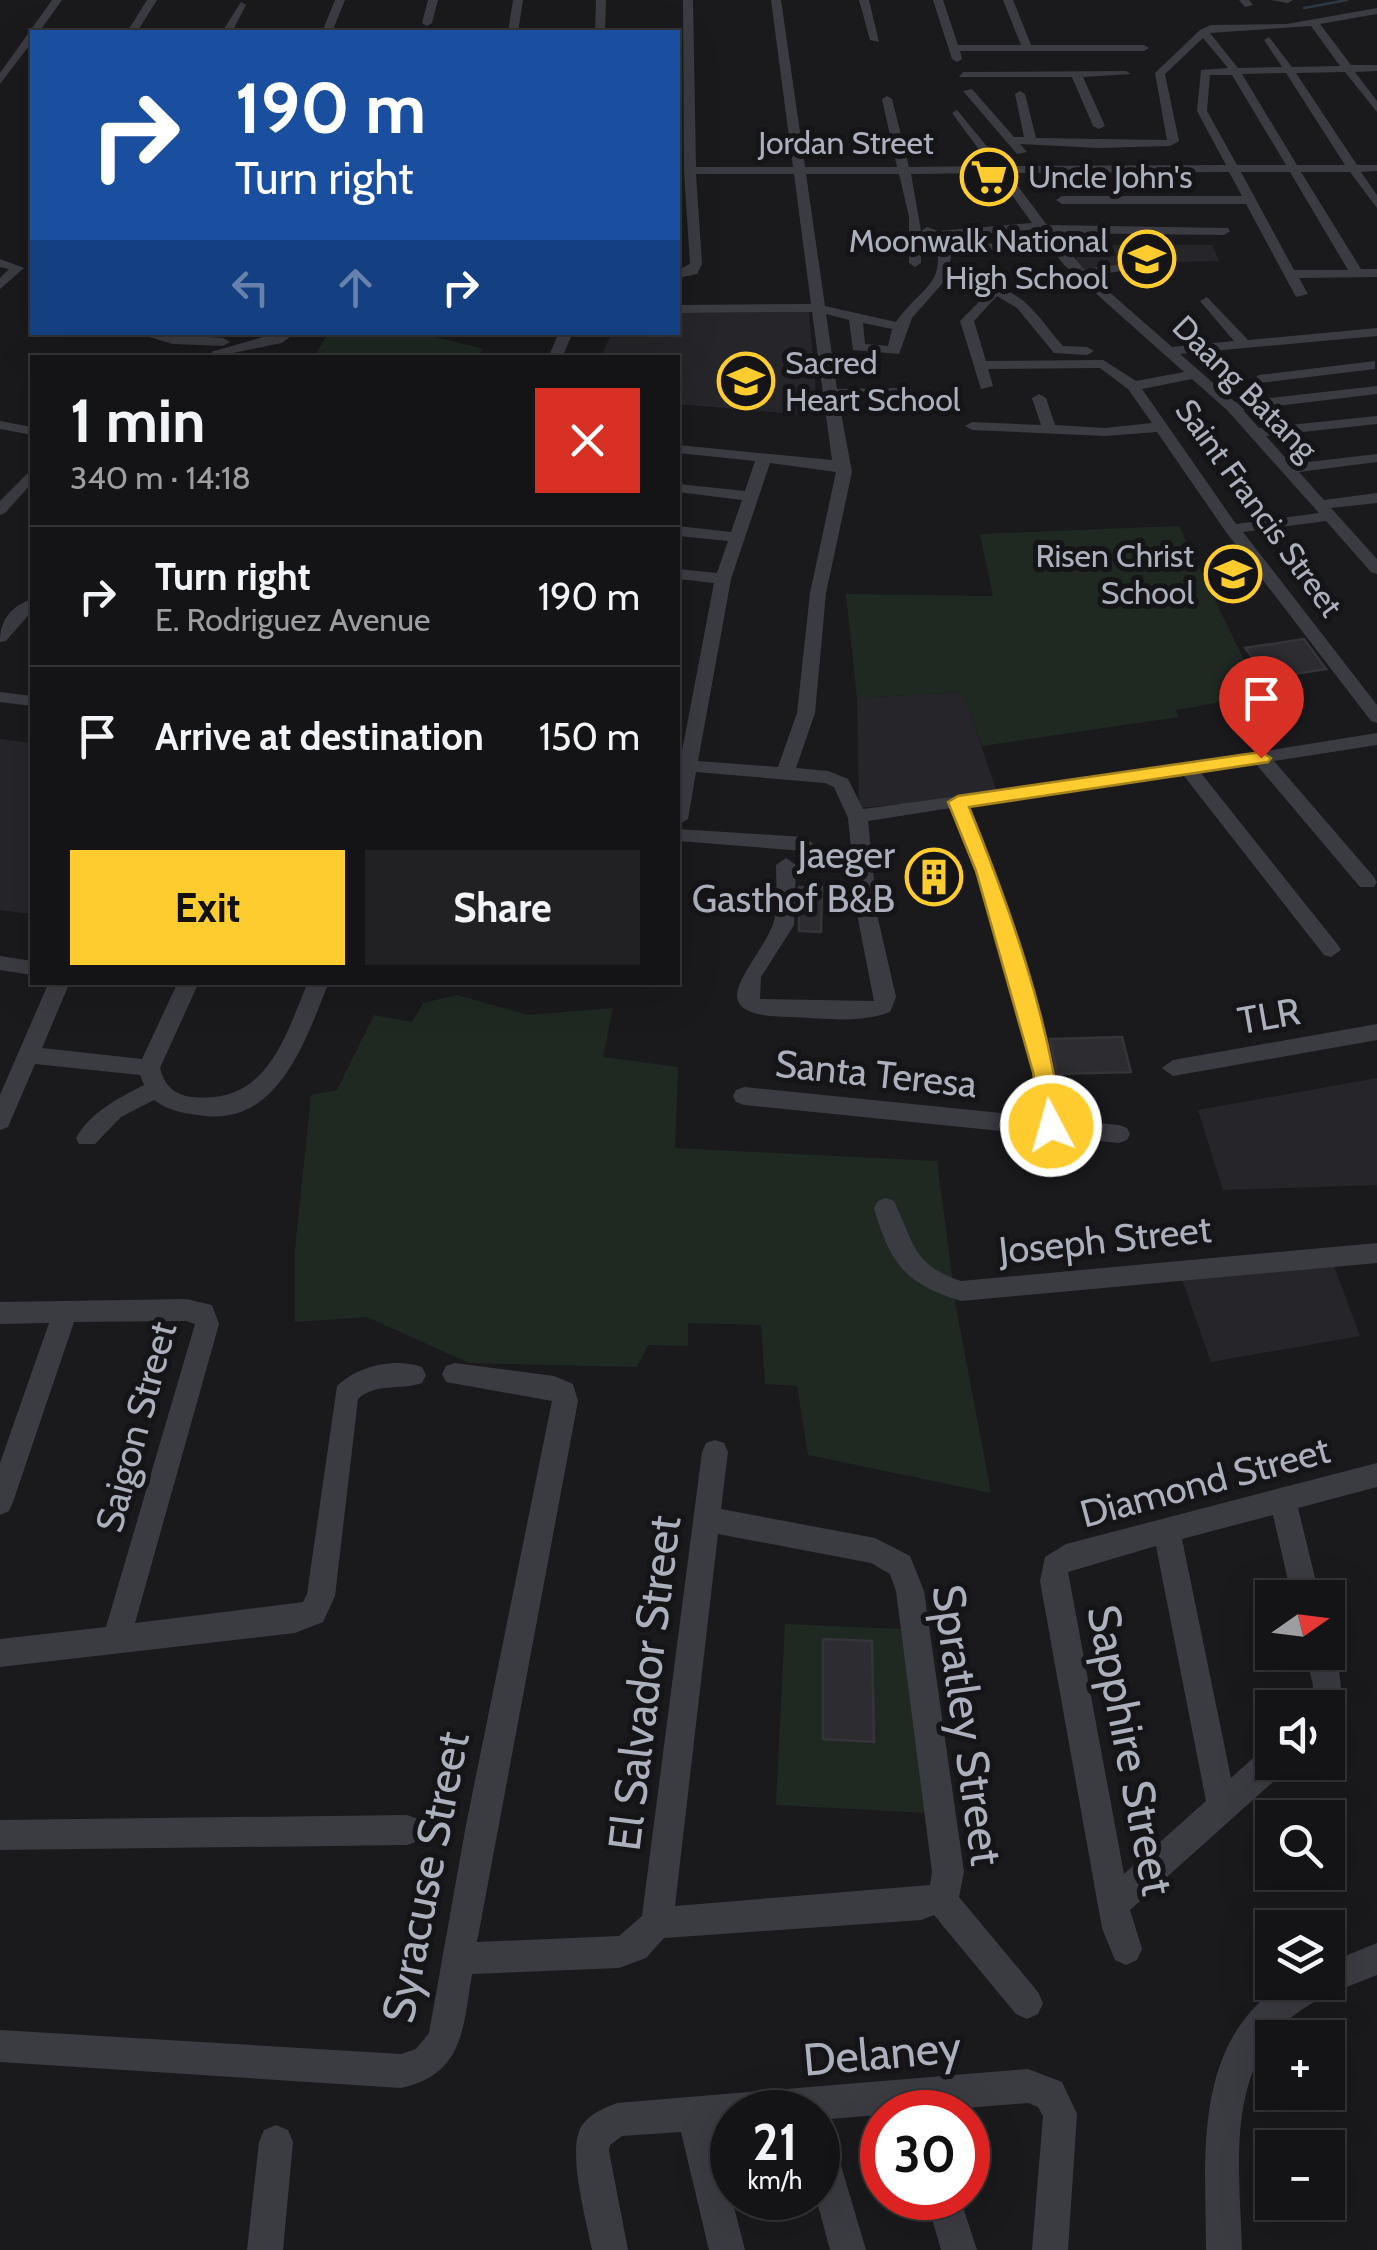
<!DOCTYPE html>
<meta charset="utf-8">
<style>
:root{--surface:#141416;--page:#212123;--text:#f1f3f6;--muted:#9d9ea1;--line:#333335;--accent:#ffcc30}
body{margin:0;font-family:Cabin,sans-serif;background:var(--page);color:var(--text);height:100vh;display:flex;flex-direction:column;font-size:38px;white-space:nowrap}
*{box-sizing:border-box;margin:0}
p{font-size:32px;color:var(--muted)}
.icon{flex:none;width:55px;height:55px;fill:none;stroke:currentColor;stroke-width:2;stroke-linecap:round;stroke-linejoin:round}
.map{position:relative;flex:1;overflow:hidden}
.sheet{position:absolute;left:30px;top:355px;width:650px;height:630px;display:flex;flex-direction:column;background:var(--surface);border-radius:0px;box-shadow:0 10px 40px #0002,0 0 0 2px var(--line)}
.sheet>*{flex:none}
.hud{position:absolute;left:30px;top:30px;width:650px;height:305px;border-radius:0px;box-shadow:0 10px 40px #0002,0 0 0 2px var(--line);background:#1a4fa0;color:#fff;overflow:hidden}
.needle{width:65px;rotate:76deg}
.tools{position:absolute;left:1255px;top:1580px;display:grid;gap:20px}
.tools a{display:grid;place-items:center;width:90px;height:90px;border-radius:0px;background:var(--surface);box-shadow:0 10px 40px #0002,0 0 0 2px var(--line);font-size:50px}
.speed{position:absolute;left:710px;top:2090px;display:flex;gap:20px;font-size:50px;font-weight:700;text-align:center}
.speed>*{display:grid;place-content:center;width:130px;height:130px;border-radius:50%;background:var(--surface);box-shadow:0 10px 40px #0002,0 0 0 2px var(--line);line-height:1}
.speed small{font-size:25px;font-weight:400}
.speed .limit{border:15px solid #d22;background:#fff;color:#111}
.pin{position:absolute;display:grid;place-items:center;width:85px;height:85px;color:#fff;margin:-102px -42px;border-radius:50% 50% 50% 0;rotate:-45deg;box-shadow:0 0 10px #0007}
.pin .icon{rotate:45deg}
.me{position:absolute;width:110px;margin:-55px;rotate:354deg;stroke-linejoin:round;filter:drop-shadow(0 0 8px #0008)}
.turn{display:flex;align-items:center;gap:35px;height:210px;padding:0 40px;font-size:45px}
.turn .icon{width:130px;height:130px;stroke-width:2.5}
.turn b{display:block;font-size:70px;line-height:85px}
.lanes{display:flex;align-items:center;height:95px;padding:0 40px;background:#0003;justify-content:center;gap:50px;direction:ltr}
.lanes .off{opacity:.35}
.round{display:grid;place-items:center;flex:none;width:105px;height:105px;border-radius:0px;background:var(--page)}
.head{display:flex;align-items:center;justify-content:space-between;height:170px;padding:0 40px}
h1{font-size:60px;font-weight:800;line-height:75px}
.cta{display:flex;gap:20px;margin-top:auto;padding:20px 40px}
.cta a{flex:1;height:115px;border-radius:0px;background:var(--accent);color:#111;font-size:40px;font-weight:800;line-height:115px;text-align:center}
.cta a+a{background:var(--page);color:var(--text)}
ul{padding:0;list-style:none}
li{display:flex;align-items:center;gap:30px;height:140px;padding:0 40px;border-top:2px solid var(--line)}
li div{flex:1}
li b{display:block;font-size:38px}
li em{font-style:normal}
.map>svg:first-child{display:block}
</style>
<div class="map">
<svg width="1377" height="2250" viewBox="0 0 1377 2250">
<rect width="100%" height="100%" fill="#1a1a1d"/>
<path fill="#26262a" d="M1112,245H1212L1219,261L1144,263L1089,272L1075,262L1077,257L1116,256Z
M809,312L818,416L678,404V358H600L612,333L678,332V313Z
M963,692L998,795L859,808L857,698Z
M0,739L32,743V914L0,910Z
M1377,1078V1185L1223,1190L1198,1110Z
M1331,1258L1360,1336L1211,1362L1179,1271Z"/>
<path fill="#1f2922" d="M328,333H419L484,349L475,357H314Z
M1179,526L1261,695L1176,710L1178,717L982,746L962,692L857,698L846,594L993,596L980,534Z
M457,995L529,1015L613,1008L603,1057L678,1067L675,1148L937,1161L956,1307L991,1493L808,1455L797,1386L765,1384L761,1325L688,1323V1346L648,1345L637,1367L469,1363L367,1317L295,1322V1250L311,1095L337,1090L374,1015L412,1022L423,1003Z
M785,1624L901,1629L928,1813L776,1805Z"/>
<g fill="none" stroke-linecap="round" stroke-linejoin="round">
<path stroke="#2e3843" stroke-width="2.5" d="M1304,8L1347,0"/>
</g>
<path fill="#2d2d31" stroke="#343439" stroke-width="2.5" d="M1246,565L1257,579L1216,584L1205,570Z
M1304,639L1326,669L1268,678L1245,648Z
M946,858L954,894L921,895L914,859Z
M799,887H822L821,932L799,931Z
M1122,1037L1131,1072L1057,1074L1050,1039Z
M823,1639L872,1641L874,1742L823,1739Z"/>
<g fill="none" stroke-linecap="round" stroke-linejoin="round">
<path fill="#3b3b42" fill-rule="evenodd" d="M52,0H62L39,32H32V42L0,84V73Z
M147,0H157L137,32H127Z
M335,0H345L332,32H322Z
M428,0H438L432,23L427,26L422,23Z
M513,0H523L518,32H508Z
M596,0H606L605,32H595Z
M683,0H693L696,167H793L771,0H781L805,167H897L882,99L887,96L892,99L909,167L991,166L952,113L957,110L1003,166L1226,165L1197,111L1201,70L1228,68L1203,38L1165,74L1179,141L1170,146L1099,148L1020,144L1027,152L1017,154L963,91L972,89L1014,137H1024L1015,94L1020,91L1025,94L1036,138L1167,140L1155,73L1200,30L1211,25L1287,24L1377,8V14L1320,24L1351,65H1377V71L1355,72L1377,101V112L1345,72L1296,73L1357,165H1377V171L1361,172L1377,195V208L1350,172H1301L1361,269H1377V277L1299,278L1308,294L1296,297L1246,204H1062L1056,200L1062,196H1242L1229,172L1008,173L1047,225L1228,228L1230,231L1224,235L1053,233L1084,269L1139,262V268L1091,276L1172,347L1234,341L1200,301L1207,297L1248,340L1377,328V336L1180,354L1235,402L1377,386V394L1243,410L1259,428L1377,416V424L1266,436L1291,464L1377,454V462L1299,472L1324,500L1377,493V503L1331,508L1377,559V574L1371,572L1326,521L1243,532L1377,705V723L1371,721L1226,532L1157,432L1105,436L972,430L965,426L972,422L1041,425L1032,398L1039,394L1046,398L1055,425L1105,428L1152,423L1128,389L1100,368L988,369L993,386L981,389L960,321L994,287C1028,294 1041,322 1063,346L1087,347L1094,351L1087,355L1054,353L1017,308L997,296L974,321L986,361L1103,360L1136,381L1184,372L1064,265L1037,229L945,238L949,247L1032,240L1038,244L1032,248L951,254L949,276L912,318L899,354L853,350L849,320L826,314L837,389L908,388L915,392L908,396L838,397L852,472L826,593L815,713L796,768L828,771L848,779L863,809L1129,773L1377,733V745L1274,761L1374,877L1377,882L1374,887H1360L1256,764L1201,773L1338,945L1341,950L1331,957L1324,955L1184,776L969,805C1008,901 1047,1017 1061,1119L1119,1125L1127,1128L1130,1134L1127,1140L1119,1143L744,1105L736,1102L733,1096L736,1090L744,1087L1039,1117C1026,1017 988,902 951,808L868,821L878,919L896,997L890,1012C859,1024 823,1018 790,1017C696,1016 752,972 772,927C779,911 776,883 776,865L786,858L796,865L794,925L761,977L760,999L874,1001L858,919L848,818L834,787L825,783L696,772L688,819L678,825V772L714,583L678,579V569L717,573L728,541L678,536V526L731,532L742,500L678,492V484L745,491L755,461L678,453V445L832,460L812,312L678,313V305L811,304L794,174H696L702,264L697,274L678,278V270L690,264L684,171ZM1311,26L1340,66L1292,67L1269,37L1264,40L1282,67L1238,68L1210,33ZM1286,73L1345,165H1297L1242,74ZM1210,75H1232L1286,165H1237L1207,111ZM1241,172H1290L1348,270H1294ZM996,173L1032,223L938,231L927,227L921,231L911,174ZM806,174H899L909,217V263L915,267L921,263V231L932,237C952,282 917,290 896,322L825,306ZM863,323L892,329L888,346L865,344ZM1192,379L1227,410L1319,513L1236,524L1142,389ZM770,463L836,472L810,593L797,713L778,767L698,761L731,579Z
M859,0H869L879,42L870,40Z
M933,0H943L958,45H1021L1003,0H1013L1031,45H1144L1149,48L1144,51H960L962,59L957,62L952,59Z
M1239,0H1249L1253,5L1245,7Z
M1271,0H1293L1288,3Z
M241,2L246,5L232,32H222Z
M963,72L1126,71L1131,74L1083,77L1105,126L1099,129L1093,126L1072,77H959Z
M0,259L24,268L0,289V278L9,269L0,267Z
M132,332L223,338L230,342L223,346L173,344Z
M280,332H296L282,343L218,356L211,352Z
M559,332H573L562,358H548Z
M1375,361V369L1259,383L1252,379L1259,375Z
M0,421L32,427V435L0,429Z
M32,469V483L5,513L0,515V501Z
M32,599V611L6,641L0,642C0,620 11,606 32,599Z
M0,692L32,696V706L0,702Z
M678,829L804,837L814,844L804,851L678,841Z
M0,956L32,961V975L0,970Z
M49,982H70L42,1048L142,1059L178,982H199L160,1068C164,1085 174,1095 192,1097C267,1105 284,1039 308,982H329C307,1036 280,1124 206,1116C187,1114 170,1112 154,1100L121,1117L95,1144H79L76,1138C92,1111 117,1099 144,1085L140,1075L35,1064L8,1127L0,1130V1095Z
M1377,1024V1040L1173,1076L1162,1068L1173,1060Z
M886,1198L894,1201C914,1242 912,1265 961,1281L1377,1243V1263L961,1301C905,1284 890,1263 874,1208L878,1201Z
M186,1299L212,1305L219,1324L135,1623L303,1602L307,1594L337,1386C357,1366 395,1357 422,1367L426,1375L422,1383C400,1391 377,1382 358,1399L335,1596L323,1622L295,1633L0,1667V1639L106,1627L195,1324L186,1321L74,1322L13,1502L9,1511L0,1515V1463L49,1323L0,1324V1302Z
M455,1363L554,1376L573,1384L578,1401L477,1942L619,1936L642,1916L702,1452L706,1443L715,1440L724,1443L728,1452L721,1509L875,1538L910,1556L924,1591L964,1872L959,1897L1038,1992L1043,2003L1038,2014L1027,2019L1016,2014L934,1915L921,1920L664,1938L646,1958L619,1968L472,1974C463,2028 464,2074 401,2088L0,2062V2030L401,2054L416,2049L429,2033L466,1825L552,1401L446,1382L442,1374L446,1366ZM718,1534L871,1563L890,1574L896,1591L932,1872L930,1885L675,1906Z
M1377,1463V1487L1298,1508L1320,1598H1292L1273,1515L1182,1539L1231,1778L1261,1751L1272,1747V1762H1287L1283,1773L1130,1910L1142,1949L1137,1960L1126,1965L1115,1960L1102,1928L1040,1581L1045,1557L1066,1544ZM1156,1546L1206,1801L1124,1874L1068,1572Z
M1328,1641C1340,1663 1346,1695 1336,1718L1328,1722V1708H1311L1313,1685L1305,1652H1328Z
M407,1815L418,1819L422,1830L418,1841L407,1845L0,1850V1820Z
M1377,1943V1975C1349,1986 1317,1997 1293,2016C1224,2071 1240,2172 1242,2250H1206C1206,2169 1194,2068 1257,2005C1266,1997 1276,1985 1288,1982C1300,1980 1315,1982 1328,1982V1963Z
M1028,2069L1062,2082L1077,2114L1068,2250H1032L1043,2116L1038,2107L1028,2103L818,2120V2112H732V2127L714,2129L745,2250H709L681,2132L622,2136L610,2145L609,2151L628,2250H592C587,2222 565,2146 583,2124C590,2114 606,2107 617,2103Z
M276,2125L288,2130L293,2142L283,2250H247L259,2142L264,2130Z
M818,2128L830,2133L835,2145L866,2250H830L816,2198Z
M926,2198H960L977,2250H941Z"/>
</g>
<path fill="#ffcc30" stroke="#a6851f" stroke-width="2.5" d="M1261,752L1271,758L1268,762L969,807C1010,908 1049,1018 1062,1126L1051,1135L1043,1133L1033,1072L976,871L948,802L958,796Z"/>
<defs>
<g id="supermarket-ring" transform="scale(2.875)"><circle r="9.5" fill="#151518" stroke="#ffcc30" stroke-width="1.5"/><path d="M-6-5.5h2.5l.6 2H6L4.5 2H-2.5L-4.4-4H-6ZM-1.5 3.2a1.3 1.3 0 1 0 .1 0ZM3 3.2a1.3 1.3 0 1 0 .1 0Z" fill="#ffcc30"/></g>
<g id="school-ring" transform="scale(2.875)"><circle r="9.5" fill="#151518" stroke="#ffcc30" stroke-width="1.5"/><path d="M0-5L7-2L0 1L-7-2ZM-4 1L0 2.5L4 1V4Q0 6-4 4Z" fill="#ffcc30"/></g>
<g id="building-ring" transform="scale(2.875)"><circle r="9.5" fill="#151518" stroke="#ffcc30" stroke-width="1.5"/><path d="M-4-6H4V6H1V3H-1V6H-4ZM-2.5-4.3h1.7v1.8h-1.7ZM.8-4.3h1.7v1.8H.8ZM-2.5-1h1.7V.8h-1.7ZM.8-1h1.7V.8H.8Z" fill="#ffcc30"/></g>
</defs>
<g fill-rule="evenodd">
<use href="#supermarket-ring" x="989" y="177"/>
<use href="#school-ring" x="1147" y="259"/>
<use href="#school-ring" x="746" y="381"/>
<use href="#school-ring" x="1233" y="574"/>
<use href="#building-ring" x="934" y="877"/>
</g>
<g text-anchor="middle" stroke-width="10" stroke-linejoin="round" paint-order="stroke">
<g font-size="32" fill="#acb0bd" stroke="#151518">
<text x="846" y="154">Jordan Street</text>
<text transform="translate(1245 388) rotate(45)" y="11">Daang Batang</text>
<text transform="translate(1259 508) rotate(54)" y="11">Saint Francis Street</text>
</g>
<g font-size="32" fill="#acb0bd" stroke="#151518" text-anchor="start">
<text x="1028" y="188">Uncle John's</text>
<text x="1108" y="252" text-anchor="end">Moonwalk National<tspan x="1108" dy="37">High School</tspan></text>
<text x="785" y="374">Sacred<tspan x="785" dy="37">Heart School</tspan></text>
<text x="1194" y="567" text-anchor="end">Risen Christ<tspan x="1194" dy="37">School</tspan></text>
</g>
<g font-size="38" fill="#acb0bd" stroke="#151518" text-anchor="end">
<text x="895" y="868">Jaeger<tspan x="895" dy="44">Gasthof B&amp;B</tspan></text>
</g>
<g font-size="38" fill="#acb0bd" stroke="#151518">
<text transform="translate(1269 1016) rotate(-10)" y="13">TLR</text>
<text transform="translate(876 1074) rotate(6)" y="13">Santa Teresa</text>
<text transform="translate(1105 1240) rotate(-6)" y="13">Joseph Street</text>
<text transform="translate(136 1427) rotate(-75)" y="13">Saigon Street</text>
<text transform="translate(1205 1482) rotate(-15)" y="13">Diamond Street</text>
</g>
<g font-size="45" fill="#acb0bd" stroke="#151518">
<text transform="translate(644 1683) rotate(-83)" y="16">El Salvador Street</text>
<text transform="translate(968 1725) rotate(82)" y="16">Spratley Street</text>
<text transform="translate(1131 1750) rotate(79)" y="16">Sapphire Street</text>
<text transform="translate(425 1877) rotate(-79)" y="16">Syracuse Street</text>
<text transform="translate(882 2053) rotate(-5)" y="16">Delaney</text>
</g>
</g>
</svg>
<div class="tools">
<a><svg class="needle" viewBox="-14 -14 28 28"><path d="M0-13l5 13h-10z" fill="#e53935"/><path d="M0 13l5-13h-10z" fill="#9d9ea1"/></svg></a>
<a><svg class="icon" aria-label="sound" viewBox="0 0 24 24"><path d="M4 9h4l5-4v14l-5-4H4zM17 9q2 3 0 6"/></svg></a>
<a><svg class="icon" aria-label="search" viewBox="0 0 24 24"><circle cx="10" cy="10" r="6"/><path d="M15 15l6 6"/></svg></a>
<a><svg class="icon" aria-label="layers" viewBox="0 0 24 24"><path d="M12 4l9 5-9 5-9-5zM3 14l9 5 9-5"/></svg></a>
<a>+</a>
<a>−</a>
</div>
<div class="speed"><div>21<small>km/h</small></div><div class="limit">30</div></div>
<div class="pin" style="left:1261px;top:758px;background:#d93025"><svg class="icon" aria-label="arrive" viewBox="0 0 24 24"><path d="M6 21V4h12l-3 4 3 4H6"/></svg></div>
<svg class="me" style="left:1051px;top:1126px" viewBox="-20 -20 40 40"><circle r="17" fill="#ffcc30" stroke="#fff" stroke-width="3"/><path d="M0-11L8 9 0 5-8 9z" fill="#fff"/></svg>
<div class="hud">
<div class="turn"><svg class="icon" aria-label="right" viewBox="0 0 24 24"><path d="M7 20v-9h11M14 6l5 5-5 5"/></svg><div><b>190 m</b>Turn right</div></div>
<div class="lanes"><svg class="icon off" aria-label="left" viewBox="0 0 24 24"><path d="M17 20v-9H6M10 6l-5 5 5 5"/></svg><svg class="icon off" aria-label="ahead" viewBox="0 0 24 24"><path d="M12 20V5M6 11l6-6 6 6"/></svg><svg class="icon" aria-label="right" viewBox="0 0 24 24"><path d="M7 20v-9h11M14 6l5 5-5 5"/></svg></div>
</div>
<section class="sheet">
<div class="head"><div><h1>1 min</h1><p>340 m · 14:18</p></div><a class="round" style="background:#d93025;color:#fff"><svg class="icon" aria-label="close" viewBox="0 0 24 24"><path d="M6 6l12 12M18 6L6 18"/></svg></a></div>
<ul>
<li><svg class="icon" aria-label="right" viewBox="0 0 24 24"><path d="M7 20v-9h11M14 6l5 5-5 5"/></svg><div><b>Turn right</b><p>E. Rodriguez Avenue</p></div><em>190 m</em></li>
<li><svg class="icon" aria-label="arrive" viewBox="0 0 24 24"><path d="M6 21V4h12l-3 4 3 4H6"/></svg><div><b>Arrive at destination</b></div><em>150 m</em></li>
</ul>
<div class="cta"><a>Exit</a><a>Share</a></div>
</section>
</div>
